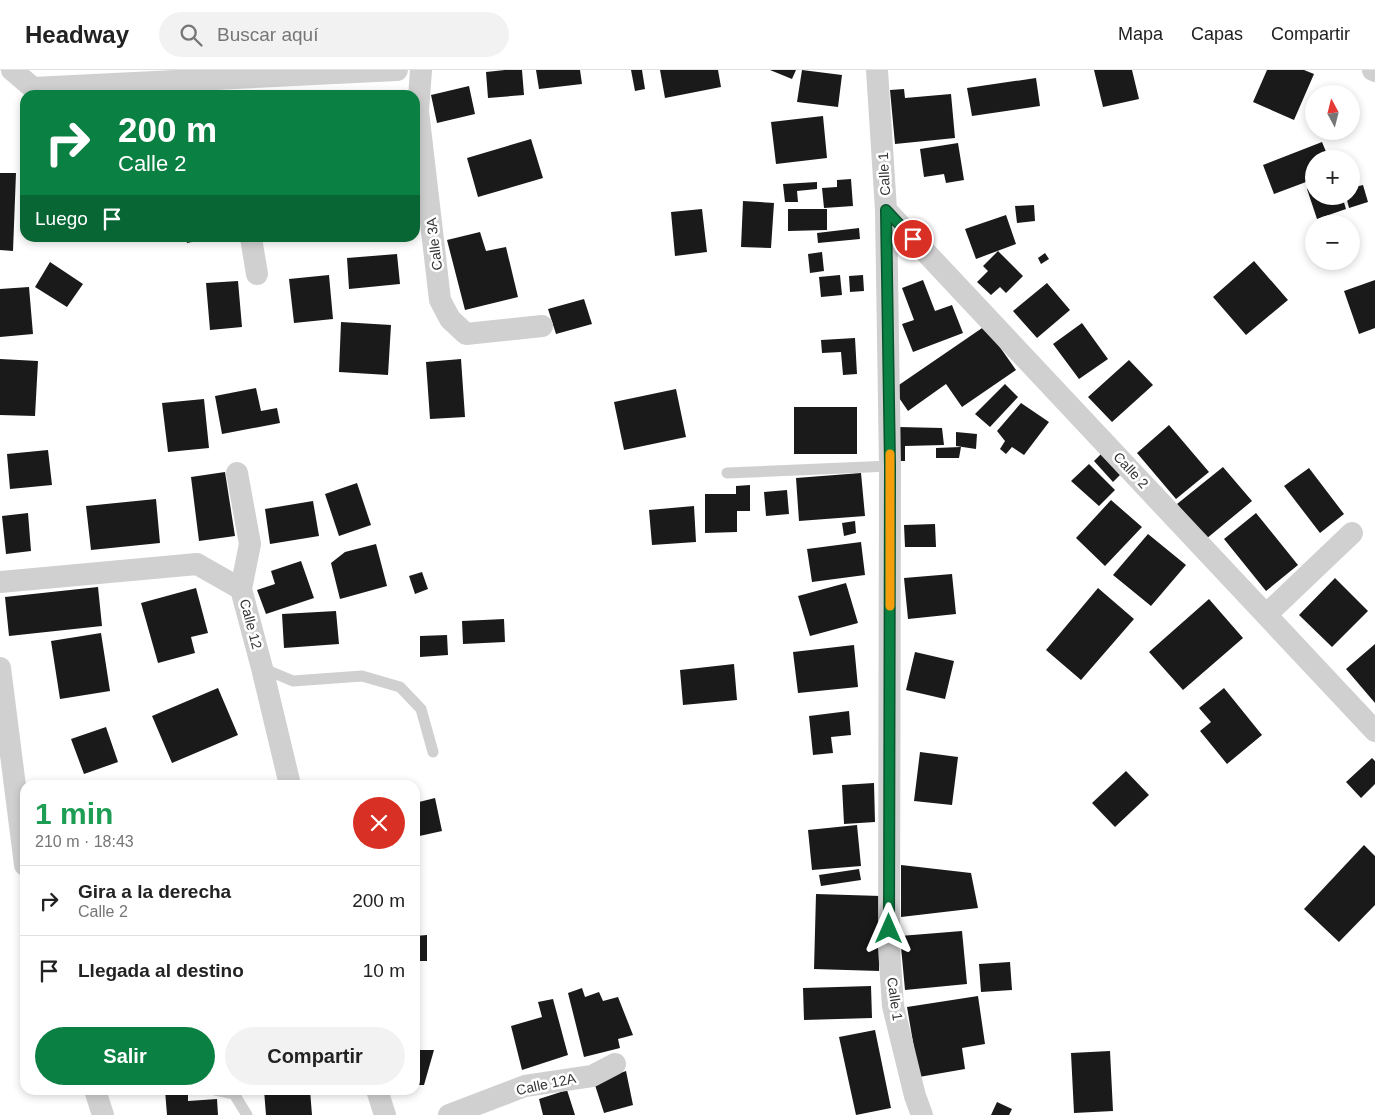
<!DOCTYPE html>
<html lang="es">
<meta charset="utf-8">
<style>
:root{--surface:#fff;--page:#f2f2f2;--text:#222;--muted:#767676;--line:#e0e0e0;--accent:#0b8043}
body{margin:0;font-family:Helvetica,sans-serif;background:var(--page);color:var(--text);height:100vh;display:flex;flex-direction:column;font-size:19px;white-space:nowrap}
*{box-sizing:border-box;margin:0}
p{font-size:16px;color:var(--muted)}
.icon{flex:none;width:28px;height:28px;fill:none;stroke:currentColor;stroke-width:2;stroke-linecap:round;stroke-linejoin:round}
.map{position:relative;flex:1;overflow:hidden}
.details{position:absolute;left:20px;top:710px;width:400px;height:315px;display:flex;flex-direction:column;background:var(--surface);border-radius:15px;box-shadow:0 2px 8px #0003}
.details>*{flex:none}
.guide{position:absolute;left:20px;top:20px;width:400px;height:152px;border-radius:15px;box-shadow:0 2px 8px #0003;background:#0b8043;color:#fff;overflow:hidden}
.needle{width:32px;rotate:353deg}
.tools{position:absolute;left:1305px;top:15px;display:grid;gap:10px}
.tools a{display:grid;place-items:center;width:55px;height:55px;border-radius:50%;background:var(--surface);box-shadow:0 2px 8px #0003;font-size:25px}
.pin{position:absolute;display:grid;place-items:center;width:42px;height:42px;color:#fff;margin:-21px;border:2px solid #fff;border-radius:50%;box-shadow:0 1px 5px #0007}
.me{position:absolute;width:55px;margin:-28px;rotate:0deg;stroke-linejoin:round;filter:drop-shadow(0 0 4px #0008)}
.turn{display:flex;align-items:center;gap:18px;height:105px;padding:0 15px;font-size:22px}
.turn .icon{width:65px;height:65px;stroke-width:2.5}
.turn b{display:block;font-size:35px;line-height:42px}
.then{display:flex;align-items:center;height:48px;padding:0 15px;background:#0003;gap:10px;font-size:19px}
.round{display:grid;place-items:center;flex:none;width:52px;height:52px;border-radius:26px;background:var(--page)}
.headline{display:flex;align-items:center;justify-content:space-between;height:85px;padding:0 15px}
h1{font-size:30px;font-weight:800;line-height:38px;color:#1e9e55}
.primary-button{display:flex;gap:10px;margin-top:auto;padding:10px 15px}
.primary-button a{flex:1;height:58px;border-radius:30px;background:var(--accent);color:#fff;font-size:20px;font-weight:800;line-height:58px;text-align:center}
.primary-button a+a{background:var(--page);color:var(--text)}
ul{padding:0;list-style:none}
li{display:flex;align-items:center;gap:15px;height:70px;padding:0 15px;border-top:1px solid var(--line)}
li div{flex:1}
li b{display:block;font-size:19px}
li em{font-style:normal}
header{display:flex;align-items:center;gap:30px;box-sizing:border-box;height:70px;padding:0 25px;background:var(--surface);border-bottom:1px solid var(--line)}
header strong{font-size:24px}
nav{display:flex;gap:28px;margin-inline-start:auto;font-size:18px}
.search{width:350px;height:45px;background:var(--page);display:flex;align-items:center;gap:12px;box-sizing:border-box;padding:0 18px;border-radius:28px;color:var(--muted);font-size:19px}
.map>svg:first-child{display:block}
</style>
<header>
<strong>Headway</strong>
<div class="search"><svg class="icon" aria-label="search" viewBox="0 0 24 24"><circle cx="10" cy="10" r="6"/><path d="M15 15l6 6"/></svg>Buscar aquí</div>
<nav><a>Mapa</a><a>Capas</a><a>Compartir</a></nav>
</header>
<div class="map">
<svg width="1375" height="1045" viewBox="0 0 1375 1045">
<rect width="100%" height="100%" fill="#fff"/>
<path fill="#1a1a1a" d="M505,0H522L524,25L488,28L486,2Z
M536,0H580L582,14L539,19Z
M631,0H642L645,19L635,21Z
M660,0H718L721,17L665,28Z
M770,0H796L792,9Z
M802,0L842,5L838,37L797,32Z
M1094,0H1132L1139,29L1103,37Z
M1267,0H1304L1314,4L1294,50L1253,32Z
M1036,8L1040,36L972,46L967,18Z
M469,16L475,44L437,53L431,25Z
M904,19L905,28L951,24L955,68L895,74L890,20Z
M823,46L827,88L776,94L771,52Z
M531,69L543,108L478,127L467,88Z
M1322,72L1329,89H1314V109L1274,124L1263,95Z
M958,73L964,110L946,113L944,104L924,107L920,79Z
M0,103H16L13,181L0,180Z
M851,109L853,136L824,138L822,118L837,117V110Z
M817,112V119L797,121L798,132H785L783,114Z
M1363,115L1368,132L1349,138L1346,126H1351V118Z
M1314,117V126H1342L1346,139L1317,149L1307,119Z
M743,131L774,133L771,178L741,177Z
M1034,135L1035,151L1017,153L1015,136Z
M702,139L707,182L675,186L671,142Z
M788,139H827V160L788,161Z
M1006,145L1016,174L976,189L965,159Z
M859,158L860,169L818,173L817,163Z
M480,162L486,181L506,177L518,227L465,240L447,170Z
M186,168H211L187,173Z
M998,181L1023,206L1006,223L1000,217L991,225L977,212L988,201L983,196Z
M822,182L824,201L810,203L808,184Z
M1045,183L1049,189L1041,194L1038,188Z
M397,184L400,214L349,219L347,188Z
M1254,191L1288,230L1246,265L1213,227Z
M50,192L83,214L67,237L35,217Z
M329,205L333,249L294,253L289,209Z
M840,205L842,225L821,227L819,207Z
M863,205L864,221L850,222L849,206Z
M923,210L935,241L952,235L963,263L913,282L902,254L914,250L902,218Z
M1375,210V258L1359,264L1344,221Z
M238,211L242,257L210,260L206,213Z
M1047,213L1070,240L1037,268L1013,241Z
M29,217L33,264L0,267V219Z
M584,229L592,254L556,264L548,239Z
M341,252L391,255L388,305L339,302Z
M1082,253L1108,289L1079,309L1053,274Z
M985,256L1016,300L962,337L946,314L908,341L893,319Z
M855,268L857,304L843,305L841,282L822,283L821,270Z
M0,289L38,291L35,346L0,345Z
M461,289L465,347L430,349L426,292Z
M1129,290L1153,315L1112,352L1088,327Z
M1005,314L1018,327L990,357L975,344Z
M256,318L261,341L277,338L280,353L222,364L215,326Z
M676,319L686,367L624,380L614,332Z
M204,329L209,378L168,382L162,333Z
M1021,333L1049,352L1024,385L1012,377L1006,384L1000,379L1005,371L997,361Z
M794,337H857V384H794Z
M1169,355L1209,402L1176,429L1137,383Z
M899,357L942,358L944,375L905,376V391H895Z
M956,362L977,364L976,379L956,376Z
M961,377L959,388H936V378Z
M48,380L52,415L10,419L7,384Z
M1101,384L1121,404L1113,412L1094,391Z
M1089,394L1115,420L1099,436L1071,411Z
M1223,397L1252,431L1206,469L1177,434Z
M1309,398L1344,444L1320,463L1284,416Z
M225,402L235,466L199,471L191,407Z
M861,403L865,446L799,451L796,408Z
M357,413L371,455L339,466L325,424Z
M750,415V441H737V462L705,463V424H736V416Z
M787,420L789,444L766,446L764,422Z
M156,429L160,473L91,480L86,436Z
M1111,430L1142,457L1105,496L1076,468Z
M313,431L319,466L270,474L265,439Z
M694,436L696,472L652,475L649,440Z
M28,443L31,481L6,484L2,446Z
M1256,443L1298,495L1266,521L1224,469Z
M855,451L856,463L844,466L842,453Z
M935,454L936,477H905L904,455Z
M1148,464L1186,495L1151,536L1113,505Z
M861,472L865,505L812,512L807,479Z
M376,474L387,516L340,529L331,493L345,482Z
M301,491L314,528L266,544L257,520L275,514L271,501Z
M422,502L428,519L415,524L409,506Z
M952,504L956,544L908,549L904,508Z
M1335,508L1368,541L1332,577L1299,545Z
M846,513L858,553L810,566L798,526Z
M98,517L102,556L9,566L5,527Z
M196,518L208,563L191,567L195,583L158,593L141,533Z
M1098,518L1134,549L1081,610L1046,580Z
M1209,529L1243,568L1183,620L1149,582Z
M336,541L339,574L284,578L282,544Z
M504,549L505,572L463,574L462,551Z
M101,563L110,621L60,629L51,571Z
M447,565L448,585L420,587V566Z
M1375,574V633L1346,599Z
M854,575L858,617L798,623L793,582Z
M915,582L954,591L945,629L906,620Z
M734,594L737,630L683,635L680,600Z
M218,618L238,665L172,693L152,646Z
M1224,618L1262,665L1227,694L1200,661L1211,652L1199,638Z
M849,641L851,665L831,667L833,683L813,685L809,646Z
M106,657L118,692L84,704L71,669Z
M920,682L958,687L952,735L914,731Z
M1372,688L1375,691V714L1361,728L1346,712Z
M1126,701L1149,725L1115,757L1092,733Z
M874,713L875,752L844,754L842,715Z
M435,728L442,761L415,767V733Z
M857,755L861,796L812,800L808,760Z
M1364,775L1375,786V835L1339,872L1304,839Z
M901,795L971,803L978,838L901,847Z
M859,799L861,810L821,816L819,805Z
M816,824L881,826L879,901L814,899Z
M962,861L967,914L905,920L900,866Z
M427,865V891H417V913H415V866Z
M1010,892L1012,920L981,922L979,894Z
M871,916L872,948L804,950L803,918Z
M582,918L585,927L599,922L603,931L618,927L633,965L618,969L620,978L584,987L568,923Z
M978,926L985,974L962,978L965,999L919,1007L907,937Z
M553,929L568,985L522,1000L511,956L542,947L538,932Z
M875,960L891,1038L856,1045L839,967Z
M415,980H434L424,1015H415Z
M1110,981L1113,1041L1074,1043L1071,983Z
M626,1001L633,1035L604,1043L594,1012Z
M165,1020H188V1031L217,1029L218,1045H167Z
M264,1020H310L312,1045H266Z
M567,1020L575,1045H543L539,1029Z
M997,1032L1012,1039L1009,1045H991Z"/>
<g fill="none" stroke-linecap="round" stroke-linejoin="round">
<path stroke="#d0d0d0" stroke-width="11" d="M727,403L890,396
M262,598L293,611L362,606L400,617L421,639L433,682
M215,1020L234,1024L247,1045"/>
<path stroke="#d0d0d0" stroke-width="22" d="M12,0L33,18L397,0
M421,0L418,41L440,230L450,249L466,264L542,256
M877,0L886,140L890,396L889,878L893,936L915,1026L922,1045
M1373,0L1375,1
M886,140L1375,661
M251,168L257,204
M237,403L250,474L241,519
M0,512L197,494L241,519L262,598L290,715
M1267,544L1352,463
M0,598L25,795
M95,1020L103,1045
M377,1020L385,1045
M449,1045L525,1016L592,1006L615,994"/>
</g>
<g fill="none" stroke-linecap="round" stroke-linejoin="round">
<g stroke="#07532c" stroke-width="12">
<path id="route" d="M889,859L890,396L886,140L913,169"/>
</g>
<use href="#route" stroke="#0b8043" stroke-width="9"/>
<path stroke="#f59e0b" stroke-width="9" d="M890,536V384"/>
</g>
<g text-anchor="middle" stroke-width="5" stroke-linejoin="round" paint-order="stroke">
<g font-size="14" fill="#333" stroke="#fff">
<text transform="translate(884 104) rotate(-93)" y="5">Calle 1</text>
<text transform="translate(434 174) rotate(-97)" y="5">Calle 3A</text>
<text transform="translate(1131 400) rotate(47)" y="5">Calle 2</text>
<text transform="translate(251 554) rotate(75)" y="5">Calle 12</text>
<text transform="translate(895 929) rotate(82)" y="5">Calle 1</text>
<text transform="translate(546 1014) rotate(-12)" y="5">Calle 12A</text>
</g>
</g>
</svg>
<div class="tools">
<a><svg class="needle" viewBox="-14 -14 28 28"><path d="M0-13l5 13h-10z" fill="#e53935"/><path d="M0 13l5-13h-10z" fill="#767676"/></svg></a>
<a>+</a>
<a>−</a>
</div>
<div class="pin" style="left:913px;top:169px;background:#d93025"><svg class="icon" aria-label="arrive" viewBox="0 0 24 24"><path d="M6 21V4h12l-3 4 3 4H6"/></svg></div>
<svg class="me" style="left:889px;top:859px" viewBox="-20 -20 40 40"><path d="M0-17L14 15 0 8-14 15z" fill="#0b8043" stroke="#fff" stroke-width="4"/></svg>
<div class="guide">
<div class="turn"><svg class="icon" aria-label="right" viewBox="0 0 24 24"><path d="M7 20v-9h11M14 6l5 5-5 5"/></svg><div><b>200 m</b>Calle 2</div></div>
<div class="then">Luego<svg class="icon" aria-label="arrive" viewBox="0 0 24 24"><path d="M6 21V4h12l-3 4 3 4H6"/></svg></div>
</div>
<section class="details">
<div class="headline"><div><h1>1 min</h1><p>210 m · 18:43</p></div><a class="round" style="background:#d93025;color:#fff"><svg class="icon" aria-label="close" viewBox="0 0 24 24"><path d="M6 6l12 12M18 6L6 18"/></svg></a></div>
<ul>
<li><svg class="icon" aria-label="right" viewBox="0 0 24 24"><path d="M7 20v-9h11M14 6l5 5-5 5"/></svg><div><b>Gira a la derecha</b><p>Calle 2</p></div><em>200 m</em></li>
<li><svg class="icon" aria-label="arrive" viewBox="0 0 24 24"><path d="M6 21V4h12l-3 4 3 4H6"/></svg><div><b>Llegada al destino</b></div><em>10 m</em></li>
</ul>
<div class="primary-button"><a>Salir</a><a>Compartir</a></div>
</section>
</div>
